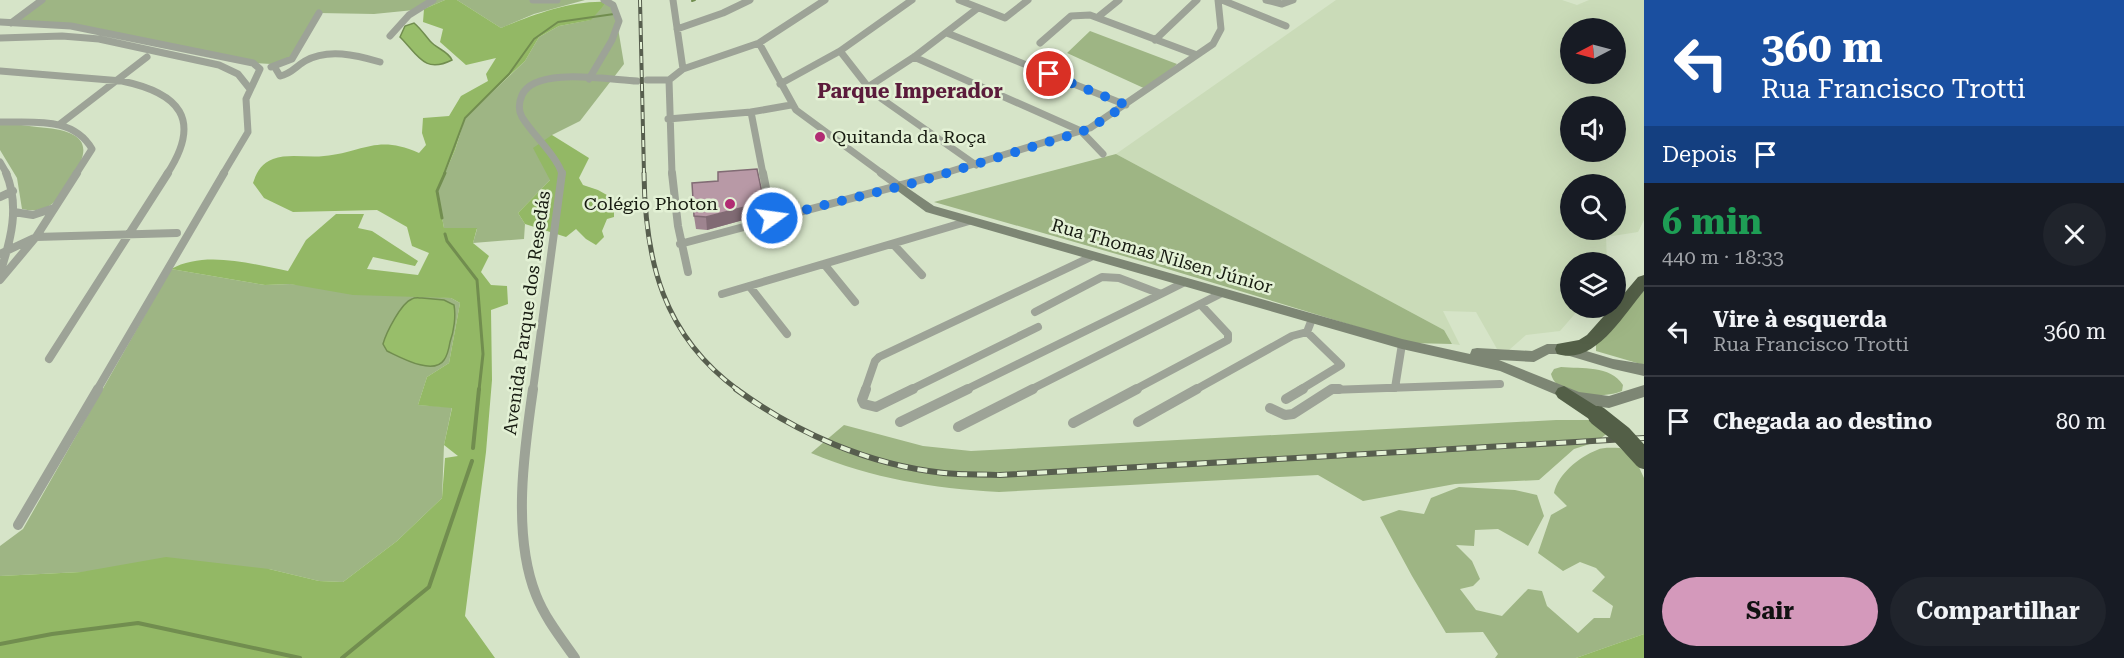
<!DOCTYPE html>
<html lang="pt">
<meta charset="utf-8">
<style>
:root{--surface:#171b24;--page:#20242c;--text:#f1f3f6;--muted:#9ea1a6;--line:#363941;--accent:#d499bb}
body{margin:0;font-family:"Roboto Serif",serif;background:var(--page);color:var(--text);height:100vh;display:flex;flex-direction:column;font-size:22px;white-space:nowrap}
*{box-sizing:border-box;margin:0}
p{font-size:20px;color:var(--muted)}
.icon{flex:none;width:33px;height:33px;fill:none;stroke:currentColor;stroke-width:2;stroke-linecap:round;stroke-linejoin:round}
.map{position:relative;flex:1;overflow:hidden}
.details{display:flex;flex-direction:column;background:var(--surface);width:480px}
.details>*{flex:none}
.banner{background:#1a4fa0;color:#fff;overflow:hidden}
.needle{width:39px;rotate:264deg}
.tools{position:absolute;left:1560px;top:18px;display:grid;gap:12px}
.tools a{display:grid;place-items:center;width:66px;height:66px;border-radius:50%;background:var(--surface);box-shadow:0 6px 24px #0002;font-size:30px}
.pin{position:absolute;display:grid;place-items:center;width:51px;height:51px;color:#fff;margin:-26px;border:3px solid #fff;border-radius:50%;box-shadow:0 2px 6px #0007}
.me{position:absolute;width:66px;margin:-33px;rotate:76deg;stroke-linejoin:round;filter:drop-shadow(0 0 4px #0008)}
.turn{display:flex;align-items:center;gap:21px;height:126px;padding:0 18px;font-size:27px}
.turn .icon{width:78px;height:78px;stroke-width:2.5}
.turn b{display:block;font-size:42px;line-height:51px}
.then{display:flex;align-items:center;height:57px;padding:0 18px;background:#0003;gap:12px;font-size:22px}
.round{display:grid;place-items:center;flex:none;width:63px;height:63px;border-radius:32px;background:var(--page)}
.overview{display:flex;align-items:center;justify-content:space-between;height:102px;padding:0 18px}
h1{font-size:36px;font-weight:700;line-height:45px;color:#1e9e55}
.primary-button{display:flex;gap:12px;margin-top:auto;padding:12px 18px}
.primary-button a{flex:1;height:69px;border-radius:36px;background:var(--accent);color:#111;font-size:24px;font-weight:700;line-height:69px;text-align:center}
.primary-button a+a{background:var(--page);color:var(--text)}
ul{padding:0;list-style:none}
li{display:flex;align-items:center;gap:18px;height:90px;padding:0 18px;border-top:2px solid var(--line)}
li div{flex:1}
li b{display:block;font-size:22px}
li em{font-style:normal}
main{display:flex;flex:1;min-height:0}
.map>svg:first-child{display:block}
</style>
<main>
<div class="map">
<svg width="1644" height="658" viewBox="0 0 1644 658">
<rect width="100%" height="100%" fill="#d6e4c8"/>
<path fill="#cadbb8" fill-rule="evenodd" d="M1336,0H1562L1577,5L1589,0H1644V220L1638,232L1606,237L1607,262H1570V308H1580L1560,331L1526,335L1509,350L1497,349L1476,312L1443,311L1460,345L1452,344L1444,330L1116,154ZM1570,28H1616V74H1570ZM1570,106H1616V152H1570ZM1570,184H1616V230H1570Z"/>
<path fill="#9eb584" d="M42,0H445L424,9L374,14L319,13L292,59L271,64L253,63L71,26L11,23Z
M457,0H585L534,14L501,28Z
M607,2L615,10L624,64L580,121L552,135L550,180L518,213L525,224L524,239L473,243L477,229L444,228L437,191L455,150L465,118L525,61L539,37L559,26L590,20Z
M1090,31L1177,64L1148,90L1067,53Z
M0,124C12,123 25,126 37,127C79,130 99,141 69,181C64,189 57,202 49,206C40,211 32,211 22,209L17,178L0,150Z
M1116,154L1444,330L1452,344L1410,343L1148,263L934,202Z
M171,269L265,285L290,284L451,298L460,303L449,363L427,377L418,405L452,407L444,445L442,498L397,541L343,582L319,581L269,569L81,572L0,576V546L23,529Z
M1644,291V365L1596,351V343Z
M1561,367C1582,369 1610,365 1623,385L1622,391C1602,399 1557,398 1551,374L1554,369Z
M1556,420H1593L1609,432L1596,442L1574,449L1539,480L1455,484L1363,501L1318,475L999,492C931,488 874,479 811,453L844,425L923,446L971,451Z
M1620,448L1637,463L1644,478V634L1576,658H1495L1498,654L1483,632L1446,633L1412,576L1380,517L1399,510L1424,514L1431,498L1459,487L1515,490L1537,495L1544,516L1528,546L1498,529L1475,530L1474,546L1456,545L1472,561L1480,579L1473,586L1460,589L1476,610L1502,616L1528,589L1542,591L1547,606L1578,633L1594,618H1610L1613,606L1592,591L1605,577L1596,568L1580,562L1563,571L1538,553L1551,515L1567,506L1554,493C1558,474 1579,457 1597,450C1603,447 1613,448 1620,448Z"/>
<path fill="#93b865" d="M445,0H457L501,28C532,15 573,0 607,2L591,20L559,26L539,37L525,61L465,117L455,150L437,191L444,228H477L473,243L489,256L481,272L491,285L507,286L508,304L491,310L492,380L486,452L465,616L495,658H0V576L81,572L166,557L269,569L319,581L343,582L397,541L442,498L445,458L458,456L444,445L452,408L418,405L427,377L449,363L460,303L451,298L353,295L290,284L265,285L171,269C205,250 252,264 288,271L306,240L336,214H364L358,228L372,231L418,261L415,266L373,257L367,269L418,275L429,253L412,246L407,227L377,210L293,212L264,198L253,183C257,171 261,164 273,159C289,153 307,158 324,156C364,152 377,134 419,153L426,145L422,133L423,118L449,116L461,96L488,81L486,74L496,58L466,65L440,42L443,29L423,22L424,9Z
M552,135L589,158L579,178L583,185L598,190L614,199V217L607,219L602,231L604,237L596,245L586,239L576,229L566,237L525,224L518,213L550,180L533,148Z
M1644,634V658H1576Z"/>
<path fill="#98be6a" stroke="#718d4f" stroke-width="1.5" d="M414,23C421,29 424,34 430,41C437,49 448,51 452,60C424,74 418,55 400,37L405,26Z
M422,298L444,300L454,305C456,316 454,331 450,342C449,348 447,356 444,360C433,376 400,357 387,351L383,344C386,333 401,303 412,299C415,297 419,298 422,298Z"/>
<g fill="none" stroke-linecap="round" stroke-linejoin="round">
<path stroke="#718d4f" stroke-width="2" d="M692,1L695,0
M444,174L465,118L509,74L534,39L558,22L614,14"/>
<path stroke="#718d4f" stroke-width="3" d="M442,218L437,191L445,173
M445,234L447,241L477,280L483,354L479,390"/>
<path stroke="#718d4f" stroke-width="4" d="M473,448L479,389
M0,644L52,634L138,623L300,658
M342,658L429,587L472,461"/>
<path stroke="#9da397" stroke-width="7" d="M533,0H557
M673,0L683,69
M959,0L1005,18L1028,0
M1222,0L1286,26
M1266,0L1282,4L1293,0
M1098,17L1119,0
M0,22L71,26L253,63L260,69L246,99L248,132L223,174
M11,23L42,0
M677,29L723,13L750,0
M947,33L1126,105
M390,36L409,15L433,0
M0,38L62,36L99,39L219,65L238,74L250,89
M1155,40L1197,0
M759,43L796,110L883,174
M1040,43L1071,16L1090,15L1197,55
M840,51L872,92L976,165
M914,57L1081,131L1103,154
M274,66L280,76C291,74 295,67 305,61C328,48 356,55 380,62
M271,67L292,59L319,13
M0,71L122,81C179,93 203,119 167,174
M589,79L612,40L619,21L613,5L604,0
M647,80H669
M669,80L672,174
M669,80L683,69L759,43L825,0
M780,84L840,51L912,0
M868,87L914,57L978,8
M751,112L763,174
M668,119L751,112L791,105
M0,122C33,123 73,116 92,149L76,174
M60,124L147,57
M0,162L7,174
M562,174C557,156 532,134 522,117C518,110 519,102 522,95C535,66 610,80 637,81
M942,174L1090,128L1213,44L1221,29L1218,0"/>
<path stroke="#9da397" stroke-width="8" d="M672,173L678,226L688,272
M763,173L772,218
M881,173L899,186
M0,197L13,191
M14,212L33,215L54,208
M680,244L946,173
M893,244L922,275
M0,254L36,237L177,233
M824,264L855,302
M0,273C11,240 20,206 6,173
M0,280L36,237L77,173
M750,287L787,334
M722,294L969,221
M1161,294L1185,282
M49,359L168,173
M1395,388L1402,344
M97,390L224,173
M533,390L562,173
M865,390L875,361L879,357L1091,257
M910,390L1038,327
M965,390L1161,294L1119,278L1102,277L1035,312
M1030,390L1222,293
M1134,390L1228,340V334L1201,305
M1195,390L1292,336L1307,332L1312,319
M1300,390L1341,365L1307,332
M1330,390L1500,384"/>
<path stroke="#9da397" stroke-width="10" d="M533,389C524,451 512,535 536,595C545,618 561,638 575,658
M866,389L862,400L864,404L876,407L913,389
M1286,399L1303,389
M1270,408L1285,415L1293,414L1332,389H1339
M900,422L968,389
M1138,422L1197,389
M1073,423L1137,389
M958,427L1033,389
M18,525L98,389"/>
<path fill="#7d8674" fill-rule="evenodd" d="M899,182L934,206L1402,339L1470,354L1472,349L1477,348L1532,351L1547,344H1563L1613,359L1644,364V376L1613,369L1563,354H1549L1534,362L1499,360L1579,392L1609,396L1644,385V397L1609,408L1578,404L1500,371L1402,349L926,212L895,189L893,186Z"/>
<path fill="#535f47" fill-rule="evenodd" d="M1644,275V291C1623,315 1595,366 1557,354L1555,349L1557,344L1579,340L1587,335L1611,308H1616V303L1638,277Z
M1564,386L1604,411L1607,416L1604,421L1598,423L1592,421L1558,398L1555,393L1558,388Z"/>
<g stroke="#575e4e" stroke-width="4">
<path id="rail-far2" d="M640,0L644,174"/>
</g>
<g stroke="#575e4e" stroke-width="5">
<path id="rail-far1" d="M644,173C645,261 663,335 738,390"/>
</g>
<g stroke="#575e4e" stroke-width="6">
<path id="rail" d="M736,389C796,433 869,465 944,473C963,475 981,474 1000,475L1644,438"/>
</g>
<use href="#rail-far2" stroke="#e3f1d5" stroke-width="2" stroke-dasharray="7" stroke-linecap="butt"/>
<use href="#rail-far1" stroke="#e3f1d5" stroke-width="3" stroke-dasharray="8" stroke-linecap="butt"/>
<use href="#rail" stroke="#e3f1d5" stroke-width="4" stroke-dasharray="10" stroke-linecap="butt"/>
<path stroke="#535f47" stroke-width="20" d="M1598,416L1622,435L1644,459"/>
</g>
<path fill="#9e848f" d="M765,214L707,230L696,229L694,216Z"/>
<path fill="#816b74" d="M764,202L765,214L707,230L706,217Z"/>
<path fill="#b899a6" stroke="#816b74" stroke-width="1.5" d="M757,169L764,202L706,217L694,216L692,183L718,181V172Z"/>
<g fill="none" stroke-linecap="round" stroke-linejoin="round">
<path stroke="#1a73e8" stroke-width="10" stroke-dasharray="0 18" d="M772,218L914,183L1081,132L1090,128L1126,105L1049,74"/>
</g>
<g fill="#b12c73" stroke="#e3f1d5" stroke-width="2">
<circle cx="820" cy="137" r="6"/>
<circle cx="730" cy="204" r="6"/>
</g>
<g text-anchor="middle" stroke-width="5" stroke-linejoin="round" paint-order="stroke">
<g font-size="18" fill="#171b11" stroke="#e3f1d5" text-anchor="start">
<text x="832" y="143">Quitanda da Roça</text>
<text x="718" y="210" text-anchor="end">Colégio Photon</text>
</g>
<g font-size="18" fill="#171b11" stroke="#e3f1d5">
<text transform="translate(1162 256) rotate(16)" y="6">Rua Thomas Nilsen Júnior</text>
<text transform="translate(527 313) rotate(-82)" y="6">Avenida Parque dos Resedás</text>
</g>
<g font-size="20" font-weight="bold" fill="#5b1b3b" stroke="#e3f1d5">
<text x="910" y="98">Parque Imperador</text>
</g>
</g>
</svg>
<div class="tools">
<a><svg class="needle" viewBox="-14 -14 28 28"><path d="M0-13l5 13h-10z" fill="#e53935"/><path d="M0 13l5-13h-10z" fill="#9ea1a6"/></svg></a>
<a><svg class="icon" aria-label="sound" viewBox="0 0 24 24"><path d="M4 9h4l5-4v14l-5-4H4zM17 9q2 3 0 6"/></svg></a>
<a><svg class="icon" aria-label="search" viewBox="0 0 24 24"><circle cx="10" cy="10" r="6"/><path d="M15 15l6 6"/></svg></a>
<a><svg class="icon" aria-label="layers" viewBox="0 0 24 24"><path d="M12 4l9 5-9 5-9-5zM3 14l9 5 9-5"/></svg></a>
</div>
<div class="pin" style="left:1049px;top:74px;background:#d93025"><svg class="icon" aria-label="arrive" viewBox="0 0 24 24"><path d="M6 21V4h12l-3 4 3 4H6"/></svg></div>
<svg class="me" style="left:772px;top:218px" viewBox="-20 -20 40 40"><circle r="17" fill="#1a73e8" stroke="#fff" stroke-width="3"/><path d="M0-11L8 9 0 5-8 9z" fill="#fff"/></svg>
</div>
<section class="details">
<div class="banner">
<div class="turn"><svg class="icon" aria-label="left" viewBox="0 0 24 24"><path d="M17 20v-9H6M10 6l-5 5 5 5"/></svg><div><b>360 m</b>Rua Francisco Trotti</div></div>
<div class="then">Depois<svg class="icon" aria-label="arrive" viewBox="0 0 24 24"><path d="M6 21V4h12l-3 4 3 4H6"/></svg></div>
</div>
<div class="overview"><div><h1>6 min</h1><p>440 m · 18:33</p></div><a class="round"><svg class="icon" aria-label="close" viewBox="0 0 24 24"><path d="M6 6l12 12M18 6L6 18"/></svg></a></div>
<ul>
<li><svg class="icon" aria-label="left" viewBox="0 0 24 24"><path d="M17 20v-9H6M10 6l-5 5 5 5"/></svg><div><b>Vire à esquerda</b><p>Rua Francisco Trotti</p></div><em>360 m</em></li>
<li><svg class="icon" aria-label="arrive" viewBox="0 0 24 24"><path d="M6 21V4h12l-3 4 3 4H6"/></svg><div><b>Chegada ao destino</b></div><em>80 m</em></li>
</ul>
<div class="primary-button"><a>Sair</a><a>Compartilhar</a></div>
</section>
</main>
